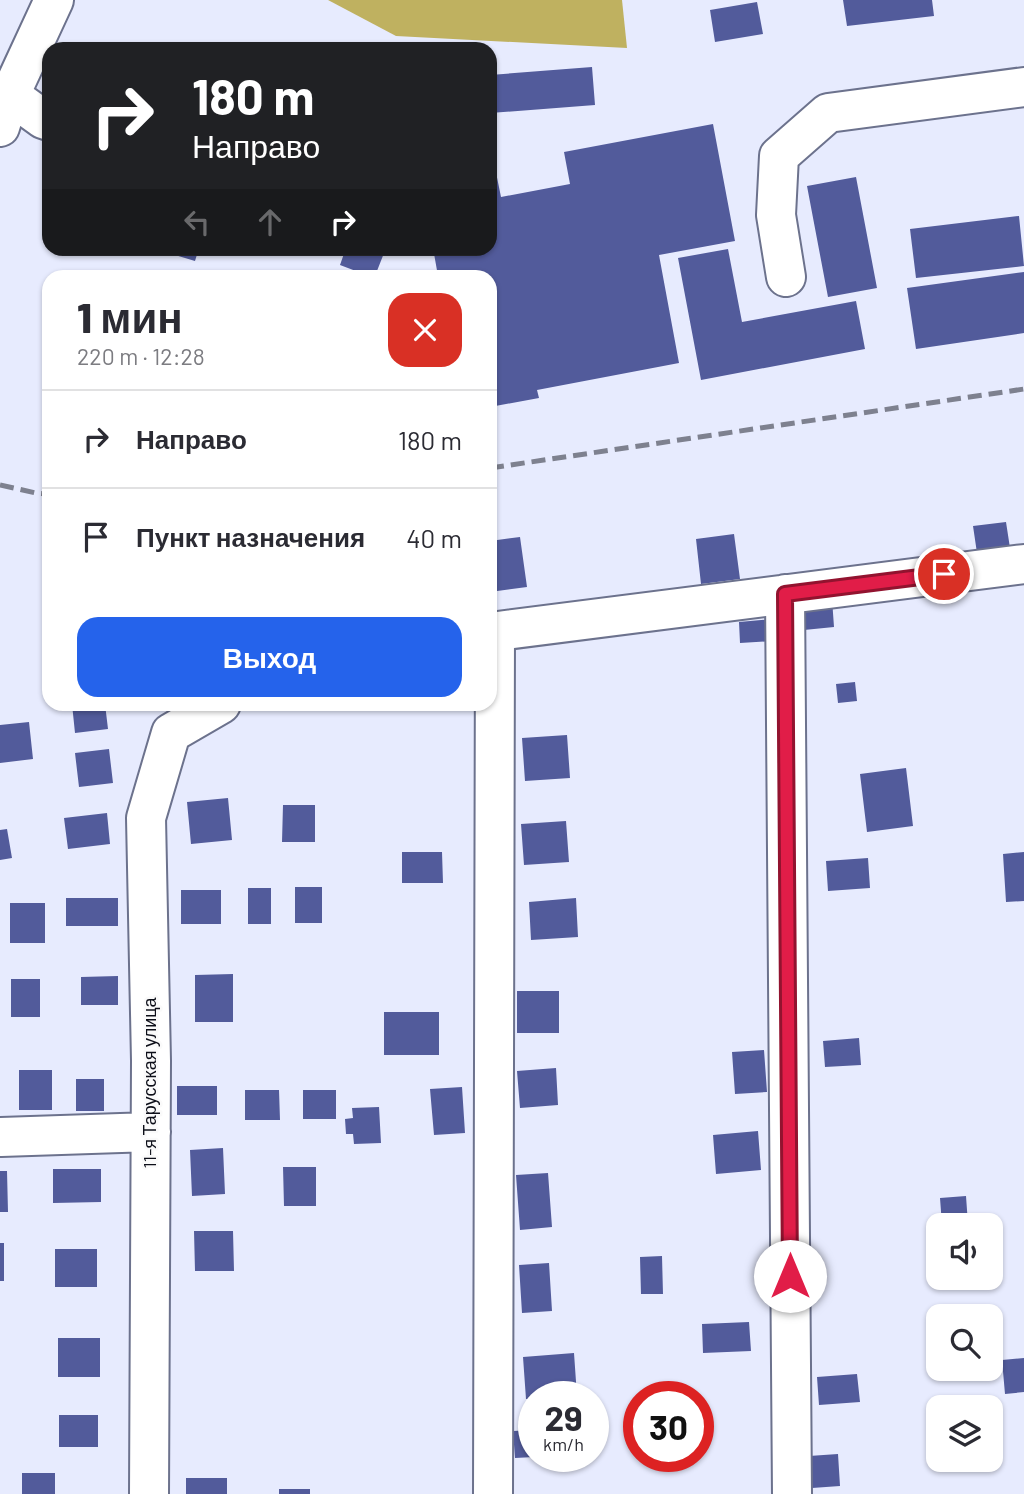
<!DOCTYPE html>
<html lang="ru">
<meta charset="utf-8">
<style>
:root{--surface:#fff;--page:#f2f2f3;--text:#2b2b33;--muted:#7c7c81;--line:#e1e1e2;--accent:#2563eb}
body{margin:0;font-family:Barlow,sans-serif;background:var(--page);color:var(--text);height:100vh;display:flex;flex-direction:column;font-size:26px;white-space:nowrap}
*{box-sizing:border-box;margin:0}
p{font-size:23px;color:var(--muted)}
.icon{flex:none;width:38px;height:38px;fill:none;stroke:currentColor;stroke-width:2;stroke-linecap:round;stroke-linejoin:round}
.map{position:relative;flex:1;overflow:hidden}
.panel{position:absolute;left:42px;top:270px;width:455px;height:441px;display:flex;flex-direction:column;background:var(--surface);border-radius:21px;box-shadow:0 2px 5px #0004}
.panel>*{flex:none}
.top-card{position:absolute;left:42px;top:42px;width:455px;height:214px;border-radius:21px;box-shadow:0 2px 5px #0004;background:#202124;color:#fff;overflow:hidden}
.controls{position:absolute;left:926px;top:1213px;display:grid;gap:14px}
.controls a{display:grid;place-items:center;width:77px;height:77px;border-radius:14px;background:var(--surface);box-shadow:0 2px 5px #0004;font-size:35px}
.speed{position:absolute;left:518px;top:1381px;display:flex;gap:14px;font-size:35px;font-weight:700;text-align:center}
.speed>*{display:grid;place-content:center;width:91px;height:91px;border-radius:50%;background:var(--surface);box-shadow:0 2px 5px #0004;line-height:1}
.speed small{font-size:18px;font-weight:400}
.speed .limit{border:10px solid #d22;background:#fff;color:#111}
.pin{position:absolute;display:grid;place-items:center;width:60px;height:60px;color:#fff;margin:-30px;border:4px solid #fff;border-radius:50%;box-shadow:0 2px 7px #0007}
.me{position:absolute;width:77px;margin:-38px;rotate:0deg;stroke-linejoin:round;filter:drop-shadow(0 0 5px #0008)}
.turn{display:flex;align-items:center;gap:24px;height:147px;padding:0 35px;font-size:32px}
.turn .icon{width:91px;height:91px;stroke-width:2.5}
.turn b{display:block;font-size:49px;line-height:60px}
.lanes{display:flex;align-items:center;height:66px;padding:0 35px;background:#0003;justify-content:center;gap:35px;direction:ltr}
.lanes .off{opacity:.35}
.round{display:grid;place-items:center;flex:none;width:74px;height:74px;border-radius:21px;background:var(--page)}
.head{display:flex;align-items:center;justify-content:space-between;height:119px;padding:0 35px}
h1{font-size:42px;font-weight:800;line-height:52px}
.primary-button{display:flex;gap:14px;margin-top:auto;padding:14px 35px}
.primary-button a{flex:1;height:80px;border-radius:21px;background:var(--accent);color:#fff;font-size:28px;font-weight:800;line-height:80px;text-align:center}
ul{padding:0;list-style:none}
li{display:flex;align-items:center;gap:21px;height:98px;padding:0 35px;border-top:2px solid var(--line)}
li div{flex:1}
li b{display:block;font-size:26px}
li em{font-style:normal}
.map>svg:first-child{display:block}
</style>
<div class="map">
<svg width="1024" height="1494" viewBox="0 0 1024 1494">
<rect width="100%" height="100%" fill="#e7ebfe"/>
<path fill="#bfb160" d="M328,0H622L627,48L396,36Z"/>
<path fill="#525b9b" d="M843,0H932L934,16L847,26Z
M757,2L763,34L715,42L710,10Z
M592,67L595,105L490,113V75Z
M713,124L735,241L659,255L679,363L537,390L539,398L490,407V276H438L433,248H490V148H491L501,197L570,184L564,152Z
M856,177L877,288L828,297L807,186Z
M1019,216L1024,266L916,278L910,229Z
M166,248H199L195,261L165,252Z
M346,248H386L375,276H369L340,265Z
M728,249L742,322L856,301L865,349L701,380L678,258Z
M1024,272V333L916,349L907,288Z
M1006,522L1010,548L977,553L973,526Z
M734,534L740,579L701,584L696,539Z
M520,537L527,587L490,592V541Z
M832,599L834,627L804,630L802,601Z
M772,619L774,641L740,643L739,622Z
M855,682L857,701L838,703L836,684Z
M72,704H105L108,729L75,733Z
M29,722L33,759L0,763V725Z
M567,735L570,778L525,781L522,738Z
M109,749L113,783L79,787L75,753Z
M906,768L913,826L867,832L860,774Z
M228,798L232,840L191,844L187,802Z
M283,805H315V842H282Z
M107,813L110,844L68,849L64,818Z
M566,821L569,862L524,865L521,824Z
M7,829L12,858L0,860V830Z
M402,852H442L443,883H402Z
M1024,852V901L1006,902L1003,854Z
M868,858L870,888L828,891L826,861Z
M295,887H322V923H295Z
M248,888H271V924H248Z
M181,890H221V924H181Z
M66,898H118V926H66Z
M576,898L578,937L531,940L529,902Z
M10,903H45V943H10Z
M233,974V1022H195V975Z
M118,976V1005H81V977Z
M11,979H40V1017H11Z
M517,991H559V1033H517Z
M384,1012H439V1055H384Z
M859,1038L861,1065L825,1067L823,1041Z
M764,1050L767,1092L735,1094L732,1052Z
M556,1068L558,1105L520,1108L517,1071Z
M19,1070H52V1110H19Z
M76,1079H104V1111H76Z
M177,1086H217V1115H177Z
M462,1087L465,1133L434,1135L430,1089Z
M245,1090H279L280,1120H245Z
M303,1090H336V1119H303Z
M379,1107L381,1143L354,1144L353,1134H346L345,1119L353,1118L352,1108Z
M758,1131L761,1170L716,1174L713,1135Z
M223,1148L225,1194L192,1196L190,1150Z
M283,1167H316V1206H284Z
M53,1169H101V1202L53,1203Z
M0,1171H7L8,1212H0Z
M548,1173L552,1227L520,1230L516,1175Z
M966,1196L968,1224L942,1225L940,1198Z
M194,1231H233L234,1271H195Z
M0,1243H4V1281H0Z
M55,1249H97V1287H55Z
M662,1256L663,1294H641L640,1257Z
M549,1263L552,1311L522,1313L519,1265Z
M749,1322L751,1351L703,1353L702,1324Z
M58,1338H100V1377H58Z
M574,1353L577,1396H534V1399H526L523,1357Z
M1024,1358V1392L1005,1394L1002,1360Z
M857,1374L860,1402L819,1405L817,1377Z
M59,1415H98V1447H59Z
M534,1430V1457L515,1458L513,1431Z
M838,1454L840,1486L812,1488L809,1456Z
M22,1473H55V1494H22Z
M186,1478H227V1494H186Z
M279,1489H310V1494H279Z"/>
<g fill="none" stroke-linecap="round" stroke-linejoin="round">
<g stroke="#6c728d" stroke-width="42">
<path id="minor" d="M0,93L10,95L43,119L49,121
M0,127L10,95L54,0
M786,277L776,215L779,156L828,113L1024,87
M785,594L792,1494
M490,632L1024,564
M1,1137L151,1132
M149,1494L151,1061L146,818L171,733L221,704
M493,1494L495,631"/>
</g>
<use href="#minor" stroke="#fff" stroke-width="38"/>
<path stroke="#7e818f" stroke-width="5" stroke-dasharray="14 7" stroke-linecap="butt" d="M490,468L1024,389
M0,485L36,493L49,494"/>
</g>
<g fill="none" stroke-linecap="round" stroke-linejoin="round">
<g stroke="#92132f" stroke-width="18">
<path id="route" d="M790,1276L785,594L944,574"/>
</g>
<use href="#route" stroke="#e11d48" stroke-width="12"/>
</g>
<g text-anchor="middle" stroke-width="5" stroke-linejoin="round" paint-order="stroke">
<g font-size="18" fill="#0c0e18" stroke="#fafafa">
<text transform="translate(150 1083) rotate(-90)" y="6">11-я Тарусская улица</text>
</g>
</g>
</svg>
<div class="controls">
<a><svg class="icon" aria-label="sound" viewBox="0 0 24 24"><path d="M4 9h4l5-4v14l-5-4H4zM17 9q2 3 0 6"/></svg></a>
<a><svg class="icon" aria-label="search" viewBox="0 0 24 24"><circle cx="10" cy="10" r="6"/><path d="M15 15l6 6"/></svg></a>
<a><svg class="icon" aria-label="layers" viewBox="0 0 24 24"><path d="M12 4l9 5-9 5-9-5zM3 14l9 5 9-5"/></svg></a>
</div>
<div class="speed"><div>29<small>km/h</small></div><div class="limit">30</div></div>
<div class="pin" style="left:944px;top:574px;background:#d93025"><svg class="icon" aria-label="arrive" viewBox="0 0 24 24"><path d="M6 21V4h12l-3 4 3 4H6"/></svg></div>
<svg class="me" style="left:790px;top:1276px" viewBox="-20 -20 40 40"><circle r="19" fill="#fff"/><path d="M0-13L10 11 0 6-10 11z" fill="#e11d48"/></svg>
<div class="top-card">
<div class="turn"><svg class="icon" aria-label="right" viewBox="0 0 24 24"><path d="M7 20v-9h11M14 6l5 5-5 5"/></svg><div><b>180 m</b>Направо</div></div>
<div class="lanes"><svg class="icon off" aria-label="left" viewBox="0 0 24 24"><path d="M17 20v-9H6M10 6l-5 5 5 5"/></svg><svg class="icon off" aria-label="ahead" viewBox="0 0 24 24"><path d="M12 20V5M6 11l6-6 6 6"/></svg><svg class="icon" aria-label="right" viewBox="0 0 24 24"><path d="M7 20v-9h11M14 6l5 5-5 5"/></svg></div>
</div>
<section class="panel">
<div class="head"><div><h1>1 мин</h1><p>220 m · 12:28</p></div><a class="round" style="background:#d93025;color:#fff"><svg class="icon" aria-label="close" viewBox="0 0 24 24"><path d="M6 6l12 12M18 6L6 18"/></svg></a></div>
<ul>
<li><svg class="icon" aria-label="right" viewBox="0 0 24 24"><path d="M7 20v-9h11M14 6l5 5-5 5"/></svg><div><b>Направо</b></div><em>180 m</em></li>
<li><svg class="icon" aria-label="arrive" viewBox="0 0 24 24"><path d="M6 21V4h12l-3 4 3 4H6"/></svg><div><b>Пункт назначения</b></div><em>40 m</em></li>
</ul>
<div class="primary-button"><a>Выход</a></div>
</section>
</div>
